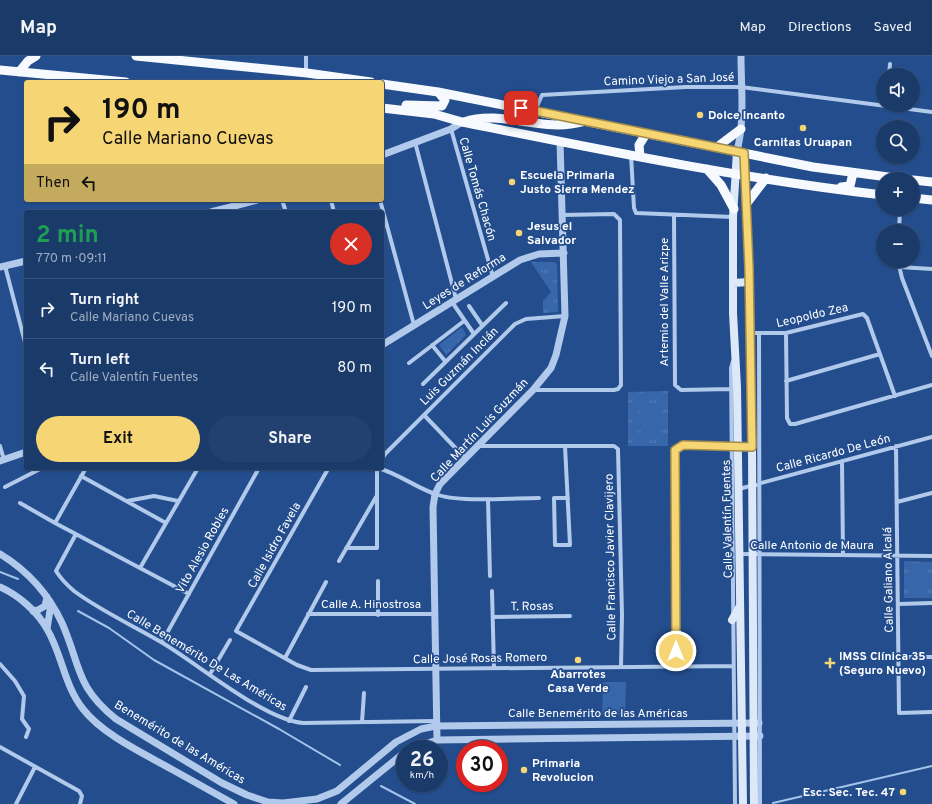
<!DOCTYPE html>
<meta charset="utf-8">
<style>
:root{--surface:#1a3a6a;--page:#234170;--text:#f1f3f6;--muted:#9fadc1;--line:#38547e;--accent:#f6d574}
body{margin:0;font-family:Overpass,sans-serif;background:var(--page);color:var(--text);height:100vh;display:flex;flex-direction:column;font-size:15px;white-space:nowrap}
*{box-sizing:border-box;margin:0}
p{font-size:13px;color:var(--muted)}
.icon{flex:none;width:22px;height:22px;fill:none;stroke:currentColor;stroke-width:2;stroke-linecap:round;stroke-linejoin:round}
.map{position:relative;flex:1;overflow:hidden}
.panel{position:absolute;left:24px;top:154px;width:360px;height:260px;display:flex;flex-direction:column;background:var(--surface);border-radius:4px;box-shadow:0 1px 3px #0004,0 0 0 1px var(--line)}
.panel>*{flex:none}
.banner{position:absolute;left:24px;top:24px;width:360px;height:122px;border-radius:4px;box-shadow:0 1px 3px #0004,0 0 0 1px var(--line);background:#f6d574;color:#111;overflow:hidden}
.fabs{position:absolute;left:876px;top:12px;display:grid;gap:8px}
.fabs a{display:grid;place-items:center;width:44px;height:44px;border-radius:50%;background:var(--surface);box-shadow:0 1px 3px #0004,0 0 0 1px var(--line);font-size:20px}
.speed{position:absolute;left:396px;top:684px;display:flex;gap:8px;font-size:20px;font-weight:700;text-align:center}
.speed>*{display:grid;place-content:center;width:52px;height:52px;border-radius:50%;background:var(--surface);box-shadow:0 1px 3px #0004,0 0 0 1px var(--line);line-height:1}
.speed small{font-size:10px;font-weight:400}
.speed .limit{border:6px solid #d22;background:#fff;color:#111}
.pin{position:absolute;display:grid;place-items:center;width:34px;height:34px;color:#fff;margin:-17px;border-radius:8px;box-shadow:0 2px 6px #0006}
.me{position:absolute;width:44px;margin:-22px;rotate:0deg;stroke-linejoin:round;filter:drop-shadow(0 0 3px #0008)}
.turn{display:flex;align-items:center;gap:14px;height:84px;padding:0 12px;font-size:18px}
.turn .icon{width:52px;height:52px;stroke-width:2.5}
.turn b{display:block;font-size:28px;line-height:34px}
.then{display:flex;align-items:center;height:38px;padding:0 12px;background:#0003;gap:8px;font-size:15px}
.round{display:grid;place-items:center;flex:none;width:42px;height:42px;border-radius:21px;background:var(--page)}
.headline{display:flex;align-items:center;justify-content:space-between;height:68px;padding:0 12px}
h1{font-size:24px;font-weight:700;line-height:30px;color:#1e9e55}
.button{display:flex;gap:8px;margin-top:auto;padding:8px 12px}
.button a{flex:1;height:46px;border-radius:24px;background:var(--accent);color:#111;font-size:16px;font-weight:700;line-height:46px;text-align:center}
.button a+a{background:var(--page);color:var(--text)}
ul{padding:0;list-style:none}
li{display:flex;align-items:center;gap:12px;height:60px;padding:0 12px;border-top:1px solid var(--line)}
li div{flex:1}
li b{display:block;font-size:15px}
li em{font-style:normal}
header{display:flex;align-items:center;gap:24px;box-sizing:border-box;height:56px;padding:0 20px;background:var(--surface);border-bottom:1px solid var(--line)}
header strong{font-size:19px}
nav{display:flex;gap:22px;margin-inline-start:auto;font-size:14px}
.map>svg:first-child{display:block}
</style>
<header>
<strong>Map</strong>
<nav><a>Map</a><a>Directions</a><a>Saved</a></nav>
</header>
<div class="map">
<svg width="932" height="748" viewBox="0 0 932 748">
<defs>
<pattern id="park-tufts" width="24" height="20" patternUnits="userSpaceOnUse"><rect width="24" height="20" fill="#3766aa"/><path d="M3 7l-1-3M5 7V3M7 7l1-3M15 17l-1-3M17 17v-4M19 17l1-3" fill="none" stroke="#557db7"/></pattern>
</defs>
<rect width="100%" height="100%" fill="#234d8d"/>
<path fill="url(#park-tufts)" d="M531,206H554L557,208L558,256L543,257V245L551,236Z
M462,271L466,279L446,299L439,289Z
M668,335V390H628V336Z
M904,505L932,506V542H904Z"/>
<path fill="#3766aa" d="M661,348V379L641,380L640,349Z
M909,508H928V541H908Z
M603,626H626L625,659H602Z"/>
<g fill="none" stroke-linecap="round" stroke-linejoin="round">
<path stroke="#a5c4ec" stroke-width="2" d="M0,516L18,523
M78,555L109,572L154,604L279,673L340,709
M381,730L415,748
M773,747L932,710"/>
<path stroke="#b1c9eb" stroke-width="4" d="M306,0V16
M889,19L890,8
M535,55L542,39L686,31H741L932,56
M451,73L493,221
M415,86L456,243
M631,99L634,152L636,157L733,161
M282,144L286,156
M331,144L334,156
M380,144L414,269
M235,150L236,156
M674,159L675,329L681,334L731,333
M899,175L900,153
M898,205L902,222L932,300
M5,210L26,290
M899,211L932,213
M452,246L474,278
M469,250L482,269
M750,277H786L863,258L867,262L895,340
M786,277L787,362L790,368H795L932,329
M759,278L760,748
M432,289L445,305
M733,305L731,312L735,748
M409,307L464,265
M786,325L880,298
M423,328L506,247
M533,334H614L618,333L621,329L620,164L614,158L562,159
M424,359L465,402
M0,390L4,404
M477,390H614L618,393L622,559L621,611
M565,390L570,489H555L554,442H568
M896,390L899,657L932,656
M382,403L386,397L515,268L526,263L565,260
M842,405L843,499
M323,412H359
M378,412C399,418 415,431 435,438C458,447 513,442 539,442
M328,413L236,575L297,609L311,614L733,610
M81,420L166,467
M5,431L42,412
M739,433L932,381
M488,443L490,520
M127,445L154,440L178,445
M897,446L932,437
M20,447L55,467L189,538
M55,467L86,412
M76,478L56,515C61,523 67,529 74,535C101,555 132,569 161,586C197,607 264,664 303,667L436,665
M346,492H377V412
M740,498L932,500
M339,505L376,441
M140,512L198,412
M378,525V559
M492,535L494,612
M899,548L932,547
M308,558H435
M493,561L570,560
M162,586L259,412
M899,601H932
M285,602L326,526
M0,608L15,625L24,640L22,663L29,673L26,681
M676,610L675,395L683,389L752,391
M210,618L230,584
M289,665L306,631
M362,666L364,637
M0,691L79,735L82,740L80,748
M16,748L35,711"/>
<path stroke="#b1c9eb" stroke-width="7" d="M737,95C745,64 741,32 741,0
M382,99L451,73L462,66
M211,156L257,144
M0,211L26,205
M382,289L520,204L539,198L564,197
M0,405L26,396
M0,498C28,515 48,537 62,567C81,610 75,630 116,663L222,727L247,739L268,746L283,747L317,743L337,735L396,686L421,673L436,670L759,667
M0,531C18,539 37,555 47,573C62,598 64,629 83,653C103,679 145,698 173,714C193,725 214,737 234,748
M33,555L38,554L45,550L47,541
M47,573L51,548
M437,684L433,451L435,438L440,428L533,334L551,312L556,299L565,260L560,85
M411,693L437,684L760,680
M341,748L405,696"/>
<path stroke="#dde8f9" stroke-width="8" d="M737,95L733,161V257L737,331L743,748
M744,97L749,212L752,391L754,748
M733,227L749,226
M732,564L740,550"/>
<path stroke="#f6f9fe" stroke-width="9" d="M136,0L307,17L371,26
M0,14L126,26
M19,16L28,5L36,0
M382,28L438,36L813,111L903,123
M406,49L442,50L445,44L438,36
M382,52L434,58L462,66C602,94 742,123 883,139
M464,66C502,53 542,77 582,66
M717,91L741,73
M640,100L639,89L646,78
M707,113L721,129L734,153
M913,124L932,126
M841,131L850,130L853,117
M913,142L932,144
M747,147L766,122"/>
</g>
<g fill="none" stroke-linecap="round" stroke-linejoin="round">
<g stroke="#a08a4b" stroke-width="10">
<path id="route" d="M521,52L744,97L749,212L752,391L683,389L675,394L676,595"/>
</g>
<use href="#route" stroke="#f6d574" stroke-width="7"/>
</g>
<g fill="#f6d574" stroke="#234d8d" stroke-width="1.5">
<circle cx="700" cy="59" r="4"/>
<circle cx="803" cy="72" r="4"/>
<circle cx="512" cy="126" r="4"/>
<circle cx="519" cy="177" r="4"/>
<circle cx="578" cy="604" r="4"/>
<path d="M828 601h4v4h4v4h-4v4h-4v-4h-4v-4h4z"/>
<circle cx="524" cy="714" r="4"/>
<circle cx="903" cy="736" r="4"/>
</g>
<g text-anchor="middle" stroke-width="3.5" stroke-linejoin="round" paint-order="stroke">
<g font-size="12" fill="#fff" stroke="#234d8d">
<text transform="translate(669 23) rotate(-2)" y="4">Camino Viejo a San José</text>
<text transform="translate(478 133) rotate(74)" y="4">Calle Tomás Chacón</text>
<text transform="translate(464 225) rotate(-32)" y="4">Leyes de Reforma</text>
<text transform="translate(664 246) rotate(-90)" y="4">Artemio del Valle Arizpe</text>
<text transform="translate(812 259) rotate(-13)" y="4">Leopoldo Zea</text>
<text transform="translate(459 310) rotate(-45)" y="4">Luis Guzmán Inclán</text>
<text transform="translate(479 374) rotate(-47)" y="4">Calle Martín Luis Guzmán</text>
<text transform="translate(833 397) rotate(-15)" y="4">Calle Ricardo De León</text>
<text transform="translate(727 463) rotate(-91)" y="4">Calle Valentín Fuentes</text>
<text transform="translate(274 489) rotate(-61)" y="4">Calle Isidro Favela</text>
<text x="812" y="493">Calle Antonio de Maura</text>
<text transform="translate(202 494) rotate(-61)" y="4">Vito Alesio Robles</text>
<text transform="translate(610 501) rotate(-91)" y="4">Calle Francisco Javier Clavijero</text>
<text transform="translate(888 524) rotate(-91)" y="4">Calle Galiano Alcalá</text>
<text x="371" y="552">Calle A. Hinostrosa</text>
<text transform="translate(532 550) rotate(-1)" y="4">T. Rosas</text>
<text transform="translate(480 602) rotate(-1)" y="4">Calle José Rosas Romero</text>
<text transform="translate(207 604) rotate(31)" y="4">Calle Benemérito De Las Américas</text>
<text x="598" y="661">Calle Benemérito de las Américas</text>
<text transform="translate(180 686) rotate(31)" y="4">Benemérito de las Américas</text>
</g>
<g font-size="12" font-weight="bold" fill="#fff" stroke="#234d8d" text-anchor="start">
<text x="708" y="63">Dolce Incanto</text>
<text x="803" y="90" text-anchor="middle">Carnitas Uruapan</text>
<text x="520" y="123">Escuela Primaria<tspan x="520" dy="14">Justo Sierra Mendez</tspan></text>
<text x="527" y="174">Jesus el<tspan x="527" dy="14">Salvador</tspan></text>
<text x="839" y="604">IMSS Clínica 35<tspan x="839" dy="14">(Seguro Nuevo)</tspan></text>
<text x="578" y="622" text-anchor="middle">Abarrotes<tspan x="578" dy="14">Casa Verde</tspan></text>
<text x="532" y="711">Primaria<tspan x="532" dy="14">Revolucion</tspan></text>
<text x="895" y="740" text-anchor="end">Esc. Sec. Tec. 47</text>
</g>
</g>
</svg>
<div class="fabs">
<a><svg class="icon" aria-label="sound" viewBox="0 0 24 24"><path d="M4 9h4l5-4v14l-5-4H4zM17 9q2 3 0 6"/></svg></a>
<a><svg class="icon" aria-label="search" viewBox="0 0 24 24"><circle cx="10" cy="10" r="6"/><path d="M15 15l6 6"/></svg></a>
<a>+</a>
<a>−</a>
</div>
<div class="speed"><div>26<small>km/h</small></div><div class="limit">30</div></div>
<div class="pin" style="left:521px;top:52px;background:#d93025"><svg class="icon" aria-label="arrive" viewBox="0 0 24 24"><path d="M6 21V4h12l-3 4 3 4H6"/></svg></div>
<svg class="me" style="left:676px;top:595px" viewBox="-20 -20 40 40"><circle r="17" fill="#f6d574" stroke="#fff" stroke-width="3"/><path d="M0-11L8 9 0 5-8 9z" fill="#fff"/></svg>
<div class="banner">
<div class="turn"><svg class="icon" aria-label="right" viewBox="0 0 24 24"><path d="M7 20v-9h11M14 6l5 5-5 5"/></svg><div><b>190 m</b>Calle Mariano Cuevas</div></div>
<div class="then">Then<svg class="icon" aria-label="left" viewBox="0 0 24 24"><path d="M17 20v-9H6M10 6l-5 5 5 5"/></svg></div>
</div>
<section class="panel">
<div class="headline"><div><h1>2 min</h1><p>770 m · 09:11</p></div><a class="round" style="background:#d93025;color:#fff"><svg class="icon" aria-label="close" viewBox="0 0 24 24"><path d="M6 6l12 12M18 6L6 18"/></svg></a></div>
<ul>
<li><svg class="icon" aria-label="right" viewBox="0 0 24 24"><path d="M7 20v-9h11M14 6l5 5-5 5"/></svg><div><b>Turn right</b><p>Calle Mariano Cuevas</p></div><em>190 m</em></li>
<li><svg class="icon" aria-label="left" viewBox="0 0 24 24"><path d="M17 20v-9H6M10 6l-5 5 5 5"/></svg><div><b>Turn left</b><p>Calle Valentín Fuentes</p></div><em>80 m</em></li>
</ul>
<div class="button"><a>Exit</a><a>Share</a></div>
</section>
</div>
